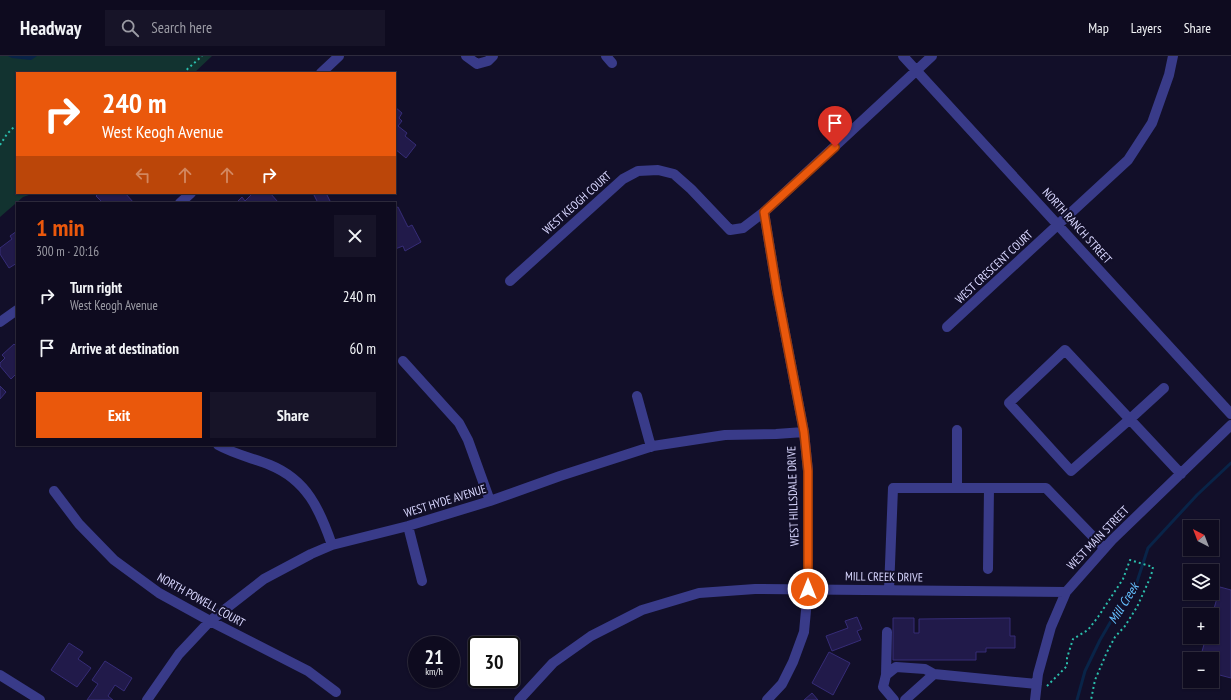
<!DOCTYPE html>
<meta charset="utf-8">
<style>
:root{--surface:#0e0b1f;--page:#171428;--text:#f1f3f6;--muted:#9b9ba4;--line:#2e2b3d;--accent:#ea580c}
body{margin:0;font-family:"PT Sans Narrow",sans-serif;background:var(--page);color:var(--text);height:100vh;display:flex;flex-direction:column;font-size:15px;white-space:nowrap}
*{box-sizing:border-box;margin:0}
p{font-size:13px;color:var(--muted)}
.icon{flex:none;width:22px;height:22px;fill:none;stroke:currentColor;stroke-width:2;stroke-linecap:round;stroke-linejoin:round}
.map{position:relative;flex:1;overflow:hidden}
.side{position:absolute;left:16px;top:146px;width:380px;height:244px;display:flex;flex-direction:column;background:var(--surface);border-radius:0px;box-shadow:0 1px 3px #0004,0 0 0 1px var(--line)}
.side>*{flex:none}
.hud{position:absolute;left:16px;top:16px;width:380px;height:122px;border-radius:0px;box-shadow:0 1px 3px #0004,0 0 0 1px var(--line);background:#ea580c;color:#fff;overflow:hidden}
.needle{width:26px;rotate:318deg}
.controls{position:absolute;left:1183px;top:464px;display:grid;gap:8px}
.controls a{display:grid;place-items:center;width:36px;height:36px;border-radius:0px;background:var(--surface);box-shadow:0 1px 3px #0004,0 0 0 1px var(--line);font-size:20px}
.speed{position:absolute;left:408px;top:580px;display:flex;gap:8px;font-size:20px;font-weight:700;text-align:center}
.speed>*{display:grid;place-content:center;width:52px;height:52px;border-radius:50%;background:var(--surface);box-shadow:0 1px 3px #0004,0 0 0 1px var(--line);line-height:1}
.speed small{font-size:10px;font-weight:400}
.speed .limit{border:2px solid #111;border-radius:6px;background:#fff;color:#111}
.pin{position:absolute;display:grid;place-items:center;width:34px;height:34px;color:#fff;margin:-41px -17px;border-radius:50% 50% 50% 0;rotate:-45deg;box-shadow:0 0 4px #0007}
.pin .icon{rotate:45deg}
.me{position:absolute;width:44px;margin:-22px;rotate:0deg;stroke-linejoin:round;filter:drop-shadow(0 0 3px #0008)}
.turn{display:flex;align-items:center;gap:14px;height:84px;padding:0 20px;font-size:18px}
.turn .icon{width:52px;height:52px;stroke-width:2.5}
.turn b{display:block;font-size:28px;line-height:34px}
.lanes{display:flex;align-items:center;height:38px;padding:0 20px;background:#0003;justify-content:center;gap:20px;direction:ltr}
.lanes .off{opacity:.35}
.round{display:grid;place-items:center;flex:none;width:42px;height:42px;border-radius:0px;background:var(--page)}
.head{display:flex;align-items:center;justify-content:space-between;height:68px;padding:0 20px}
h1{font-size:24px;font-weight:700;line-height:30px;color:var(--accent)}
.action{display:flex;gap:8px;margin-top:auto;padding:8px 20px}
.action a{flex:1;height:46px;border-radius:0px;background:var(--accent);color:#fff;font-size:16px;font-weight:700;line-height:46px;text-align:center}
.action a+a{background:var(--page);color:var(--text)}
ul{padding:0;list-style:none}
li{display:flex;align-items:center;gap:12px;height:52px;padding:0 20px}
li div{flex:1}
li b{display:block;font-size:15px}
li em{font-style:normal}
header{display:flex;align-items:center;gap:24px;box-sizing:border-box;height:56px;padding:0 20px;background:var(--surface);border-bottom:1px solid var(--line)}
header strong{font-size:19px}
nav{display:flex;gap:22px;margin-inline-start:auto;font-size:14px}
.search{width:280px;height:36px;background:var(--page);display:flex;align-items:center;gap:10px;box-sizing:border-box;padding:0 14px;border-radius:0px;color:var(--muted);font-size:15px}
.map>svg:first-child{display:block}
</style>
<header>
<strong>Headway</strong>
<div class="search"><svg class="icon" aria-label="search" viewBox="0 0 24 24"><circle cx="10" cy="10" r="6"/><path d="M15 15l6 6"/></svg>Search here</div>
<nav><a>Map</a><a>Layers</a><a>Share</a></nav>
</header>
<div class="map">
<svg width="1231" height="644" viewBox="0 0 1231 644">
<rect width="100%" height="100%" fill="#120f29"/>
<path fill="#123330" d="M0,0H212L194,17H17V137H35L23,141L0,161Z"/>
<path fill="#092448" d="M8,0H37L31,4L12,2Z"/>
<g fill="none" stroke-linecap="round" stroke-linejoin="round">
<path stroke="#092448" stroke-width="3" d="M1077,644L1085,615L1100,584L1118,553L1135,532L1148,492L1197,439L1231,407"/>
</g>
<path fill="#211a4a" stroke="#362c77" d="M395,51L402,57L399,62L402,65L398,70L407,77L405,80L416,89L406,102L395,93Z
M99,137H125L134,147H103L96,140Z
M253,137H270L278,146L236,147L242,141L245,145Z
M313,137H326L331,147H318Z
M398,151L408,171L412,169L421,186L405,195L403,190L395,193V152Z
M17,175V207L9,212L0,198V192L12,183L10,180Z
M14,288L17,291V317L11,323L0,310V307L5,302L2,299Z
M0,330L6,336L0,343Z
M1220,531L1231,534V622L1212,617V603H1200L1206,581H1212V560Z
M857,561L862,573L857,575L861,584L832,595L826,580L848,572L845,565Z
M893,562H914V577H919V563L1010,562V580H1015V592H986V596H976V604H893Z
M69,587L83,596L78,603L91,612L77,631L51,614Z
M829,596L850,607L833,639L812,627Z
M105,605L132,622L124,635L115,629L108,640L113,644H87L98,628L92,624Z
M812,637L818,644H804Z"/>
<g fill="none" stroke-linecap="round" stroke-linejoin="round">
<path stroke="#2bbeac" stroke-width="2" stroke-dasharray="2 3" stroke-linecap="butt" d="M183,17L202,0
M0,89L7,78L17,68
M1047,630L1067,610V602L1073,583L1088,574L1098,561L1123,523L1130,504L1153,511L1151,520L1137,551L1125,570L1115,581L1107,596L1095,624L1091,644"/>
<path stroke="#393b89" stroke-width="10" d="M466,0L477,8L488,5L493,0
M606,0L612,7
M903,0L1231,358
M321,17L339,0
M180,147L191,137
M764,156L777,235L804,376L808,415V533L804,576L793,606L782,628L767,644
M510,225L623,123L638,115L658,114L674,118L691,133L730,174L743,172L764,156L932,0
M0,266L17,254
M947,271L1128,104L1152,67L1169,19L1173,0
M403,305L459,367L468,384L490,445
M1164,332L1130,363L1071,415L1009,347L1065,294L1181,418
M637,340L651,391
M218,389C234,398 252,402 270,409C307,424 320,454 332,489
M957,432V374
M54,435L79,468L114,504L159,537L210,565L308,615L336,636
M408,470L422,525
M988,513L989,432
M889,534L893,432H1046L1104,492
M887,576L886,619L883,631L894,644
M0,619L40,644
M886,619L896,611L925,613L934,618
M147,644L179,598L210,565L264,523L311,498L332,489L408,470L490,445L560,420L653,390L725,379L776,378L804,376
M519,644L553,607L591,580L642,554L699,537L755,533L1066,536
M905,644L934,618L1037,628
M1035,644L1038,618L1051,571L1066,536L1112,484L1231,369"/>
</g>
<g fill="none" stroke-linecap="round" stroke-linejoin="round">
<g stroke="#983908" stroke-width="10">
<path id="route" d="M808,533V415L804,376L777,235L764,156L835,91"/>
</g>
<use href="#route" stroke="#ea580c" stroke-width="7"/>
</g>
<g text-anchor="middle" stroke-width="4" stroke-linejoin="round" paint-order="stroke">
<g font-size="12" fill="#d9d7ff" stroke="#120f29">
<text transform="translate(577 147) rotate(-42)" y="4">WEST KEOGH COURT</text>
<text transform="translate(1077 170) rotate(48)" y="4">NORTH RANCH STREET</text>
<text transform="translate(994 211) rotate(-43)" y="4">WEST CRESCENT COURT</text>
<text transform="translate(793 440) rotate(-92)" y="4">WEST HILLSDALE DRIVE</text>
<text transform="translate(445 445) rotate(-17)" y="4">WEST HYDE AVENUE</text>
<text transform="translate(1098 482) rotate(-46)" y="4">WEST MAIN STREET</text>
<text transform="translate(884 521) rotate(1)" y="4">MILL CREEK DRIVE</text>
<text transform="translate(201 544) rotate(29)" y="4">NORTH POWELL COURT</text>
</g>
<g font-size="13" font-style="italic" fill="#65c1ff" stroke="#120f29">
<text transform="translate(1123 547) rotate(-58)" y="5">Mill Creek</text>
</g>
</g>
</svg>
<div class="controls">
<a><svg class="needle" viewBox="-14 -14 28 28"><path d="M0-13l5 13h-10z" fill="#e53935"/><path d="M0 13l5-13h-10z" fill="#9b9ba4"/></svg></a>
<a><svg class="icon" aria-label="layers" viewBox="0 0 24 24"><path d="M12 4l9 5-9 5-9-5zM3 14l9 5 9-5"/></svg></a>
<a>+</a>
<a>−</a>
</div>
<div class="speed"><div>21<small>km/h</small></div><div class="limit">30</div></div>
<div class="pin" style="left:835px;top:91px;background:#d93025"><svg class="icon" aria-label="arrive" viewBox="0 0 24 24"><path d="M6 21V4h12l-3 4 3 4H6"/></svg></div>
<svg class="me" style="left:808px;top:533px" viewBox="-20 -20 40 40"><circle r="17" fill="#ea580c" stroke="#fff" stroke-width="3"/><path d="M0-11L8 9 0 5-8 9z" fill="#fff"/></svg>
<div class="hud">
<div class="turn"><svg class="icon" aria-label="right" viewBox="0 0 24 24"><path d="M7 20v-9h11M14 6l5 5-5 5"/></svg><div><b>240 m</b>West Keogh Avenue</div></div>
<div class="lanes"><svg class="icon off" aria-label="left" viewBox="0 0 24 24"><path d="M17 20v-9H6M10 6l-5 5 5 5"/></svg><svg class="icon off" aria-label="ahead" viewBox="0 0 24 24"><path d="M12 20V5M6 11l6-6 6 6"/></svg><svg class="icon off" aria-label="ahead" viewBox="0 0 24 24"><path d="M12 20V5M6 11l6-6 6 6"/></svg><svg class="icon" aria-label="right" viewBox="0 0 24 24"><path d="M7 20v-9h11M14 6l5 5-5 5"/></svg></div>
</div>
<section class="side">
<div class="head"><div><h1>1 min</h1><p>300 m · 20:16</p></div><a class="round"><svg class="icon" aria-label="close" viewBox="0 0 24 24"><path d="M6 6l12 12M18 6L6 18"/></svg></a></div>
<ul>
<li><svg class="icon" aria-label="right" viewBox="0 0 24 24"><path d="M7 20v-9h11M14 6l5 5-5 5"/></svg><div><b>Turn right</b><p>West Keogh Avenue</p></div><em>240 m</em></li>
<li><svg class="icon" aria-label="arrive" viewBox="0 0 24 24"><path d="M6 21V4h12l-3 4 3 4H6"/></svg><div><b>Arrive at destination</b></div><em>60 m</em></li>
</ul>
<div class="action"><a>Exit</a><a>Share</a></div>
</section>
</div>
